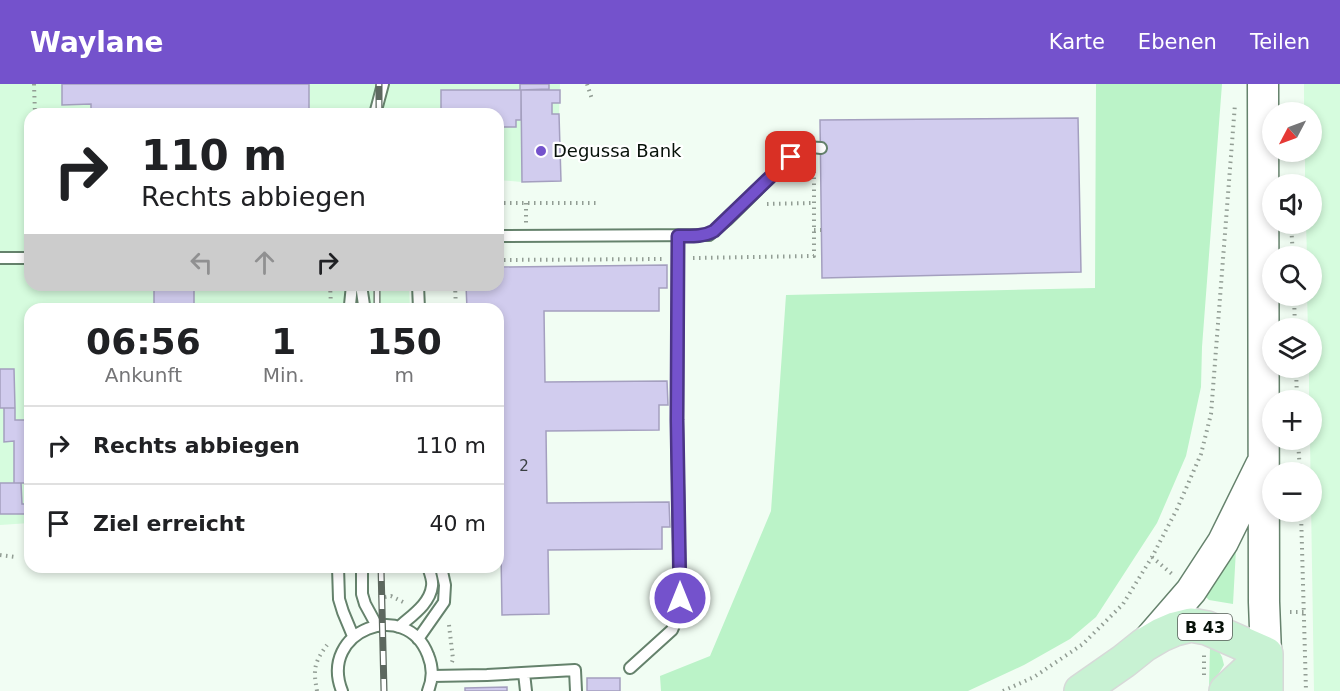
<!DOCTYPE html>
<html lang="de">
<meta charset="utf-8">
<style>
:root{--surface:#fff;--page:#f2f2f2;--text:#202124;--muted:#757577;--line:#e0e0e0;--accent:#7452cc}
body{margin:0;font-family:"DejaVu Sans",sans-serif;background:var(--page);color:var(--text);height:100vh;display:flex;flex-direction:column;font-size:22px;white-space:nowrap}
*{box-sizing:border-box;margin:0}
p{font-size:20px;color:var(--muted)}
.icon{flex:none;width:33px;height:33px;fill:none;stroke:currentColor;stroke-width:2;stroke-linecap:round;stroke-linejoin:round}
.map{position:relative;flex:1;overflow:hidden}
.side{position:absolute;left:24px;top:219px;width:480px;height:270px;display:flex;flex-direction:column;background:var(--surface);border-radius:18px;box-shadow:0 3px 9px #0003}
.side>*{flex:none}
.hud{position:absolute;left:24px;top:24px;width:480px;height:183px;border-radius:18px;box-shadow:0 3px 9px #0003;background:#fff;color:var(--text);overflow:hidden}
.needle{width:39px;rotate:229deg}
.fabs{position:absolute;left:1262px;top:18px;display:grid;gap:12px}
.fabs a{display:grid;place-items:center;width:60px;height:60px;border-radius:50%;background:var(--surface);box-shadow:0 3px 9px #0003;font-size:30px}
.pin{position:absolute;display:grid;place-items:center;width:51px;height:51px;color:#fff;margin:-26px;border-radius:12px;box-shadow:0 3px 9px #0006}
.me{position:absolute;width:66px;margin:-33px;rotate:0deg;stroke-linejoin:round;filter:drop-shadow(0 0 4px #0008)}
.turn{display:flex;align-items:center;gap:21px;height:126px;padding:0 18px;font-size:27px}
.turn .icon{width:78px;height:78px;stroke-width:2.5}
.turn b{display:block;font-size:42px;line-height:51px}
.lanes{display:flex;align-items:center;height:57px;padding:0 18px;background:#0003;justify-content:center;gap:30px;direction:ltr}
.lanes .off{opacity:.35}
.eta{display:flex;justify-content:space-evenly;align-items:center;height:102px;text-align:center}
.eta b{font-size:36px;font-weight:700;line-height:42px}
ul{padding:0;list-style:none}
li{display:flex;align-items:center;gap:18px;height:78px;padding:0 18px;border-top:2px solid var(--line)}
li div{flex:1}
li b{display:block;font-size:22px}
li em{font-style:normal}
header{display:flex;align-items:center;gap:36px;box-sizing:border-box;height:84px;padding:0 30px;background:var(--accent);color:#fff}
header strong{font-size:28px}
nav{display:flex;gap:33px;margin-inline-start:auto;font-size:21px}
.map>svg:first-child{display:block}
</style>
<header>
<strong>Waylane</strong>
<nav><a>Karte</a><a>Ebenen</a><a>Teilen</a></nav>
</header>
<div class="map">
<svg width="1340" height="607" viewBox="0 0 1340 607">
<rect width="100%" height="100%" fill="#f1fdf3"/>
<path fill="#d6fcde" d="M0,0H560L559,30L561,97L522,98L498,96V30H30V201H409L410,225H30V439L0,441Z
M1304,0H1340V607H1314L1310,356H1311V316H1309V284H1311V244H1308L1307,212H1311V172H1307L1306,140H1311V100H1305V68H1311V28H1304Z"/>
<path fill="#bbf3c8" d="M1096,0H1222L1202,263L1201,303L1186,372L1157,439L1096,533L1070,555L1024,581L968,607H661L660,592L710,572L771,427L786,211L1095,204Z
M1236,465L1233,520L1209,516L1203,510Z
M1210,563L1218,566L1222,573L1224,581L1210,604L1209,602Z"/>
<path fill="#d1ccee" stroke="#a49fbf" stroke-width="1.5" d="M62,0H309V30H91V20L62,21Z
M520,0H549V5L521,6V36H516V43H498V30H441V6H520Z
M521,6H560V19H552V30H559L561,97L522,98Z
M1078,34L1081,188L822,194L820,36Z
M667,181V204H659V227H544L545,298L667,297L668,321H659V346L546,347L547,419L669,418L670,443H662V465L548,466L549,530L502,531L501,467H498V419H503L501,346H498V225H467L466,201H498V183Z
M154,204L194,205V225H154Z
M387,220L388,225H326V221Z
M0,285H14L15,324H0Z
M4,324H15V336H30V399H14V357L4,358Z
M0,399H21L22,420H30V430H0Z
M587,594H620V607H587Z
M507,603V607H465V604Z"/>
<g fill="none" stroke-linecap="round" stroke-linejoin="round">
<g stroke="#65826c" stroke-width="14">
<path id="lane" d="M375,30L383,0
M498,152L709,151L714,147L727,136L791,73C803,64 806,62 821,64
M0,174H30
M361,201L364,221
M418,201L419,225
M350,221L352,201
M338,483L339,515L343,528L353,552
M362,483V510L365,520L377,542
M399,543C411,532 430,520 432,502C433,496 430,489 428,483
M418,555L444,518L445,501L441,483
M630,584L672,546L678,532L680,523L677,336L678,152
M524,589L526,607
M432,592L487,591L575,586L576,607
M342,607C318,547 406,513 428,571C433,583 433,595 428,607"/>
</g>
<g stroke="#65826c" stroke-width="33">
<path id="secondary" d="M1263,0L1264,518L1266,570
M1146,559L1191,507L1223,458L1261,381"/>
</g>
<g stroke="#d7d9d8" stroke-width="36">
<path id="primary" d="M1266,570V607
M1081,607L1124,577L1144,561L1161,551L1175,545L1191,541L1207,544L1266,570
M1226,607L1266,570"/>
</g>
<path stroke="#929d94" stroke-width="4" stroke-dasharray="1.5 4.5" stroke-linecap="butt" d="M34,0L35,30
M587,0L592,15
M498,119H597
M526,119V139
M767,120L814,119
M1291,140L1293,172
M814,146H821
M26,159L28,68L30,65
M693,174L814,172V79
M498,176L665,175
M330,201L331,221
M455,201L456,225
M1294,212L1295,244
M1296,284L1297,316
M1298,356L1300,388
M1301,428L1306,607
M0,471L15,473
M1152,473L1172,490
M379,514L391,512L405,519
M1290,528H1304
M449,541L453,575L452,578
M1204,591V571
M317,607C313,585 314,579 327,561
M1003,607L1034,593L1083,560L1123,520L1152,473L1177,425L1201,370L1211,330L1235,20"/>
<use href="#lane" stroke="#fff" stroke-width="10"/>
<use href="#secondary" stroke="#fff" stroke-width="30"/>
<use href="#primary" stroke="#c8f2d3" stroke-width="33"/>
<g stroke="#5d685f" stroke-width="7">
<path id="rail" d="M379,30V0
M377,220V201
M381,483L384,607"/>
</g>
<use href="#rail" stroke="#fff" stroke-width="4.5" stroke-dasharray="14" stroke-linecap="butt"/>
</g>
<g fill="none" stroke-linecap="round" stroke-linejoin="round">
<g stroke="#4b3585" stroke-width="15">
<path id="route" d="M680,514L677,336L678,152C691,152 703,153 714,147L791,73"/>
</g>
<use href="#route" stroke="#7452cc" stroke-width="10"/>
</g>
<circle fill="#7452cc" stroke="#fff" stroke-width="2" cx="541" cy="67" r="6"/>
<g text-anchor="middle" stroke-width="4.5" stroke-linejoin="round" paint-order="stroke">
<g font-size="15" fill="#3a4043">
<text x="524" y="387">2</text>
</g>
<rect fill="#fff" stroke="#525954" stroke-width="1.5" x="1178" y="530" width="54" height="26" rx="4.5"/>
<g font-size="16" font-weight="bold" fill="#08120a">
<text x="1205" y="549">B 43</text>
</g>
<g font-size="18" fill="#08120a" stroke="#fff" text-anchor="start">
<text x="553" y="73">Degussa Bank</text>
</g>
</g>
</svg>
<div class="fabs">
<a><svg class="needle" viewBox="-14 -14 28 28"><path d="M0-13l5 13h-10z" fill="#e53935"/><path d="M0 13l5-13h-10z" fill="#757577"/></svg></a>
<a><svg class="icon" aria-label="sound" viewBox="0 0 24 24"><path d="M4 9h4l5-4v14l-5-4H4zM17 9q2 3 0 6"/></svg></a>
<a><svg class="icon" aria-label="search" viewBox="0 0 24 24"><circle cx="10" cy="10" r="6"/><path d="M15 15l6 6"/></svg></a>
<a><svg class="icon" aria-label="layers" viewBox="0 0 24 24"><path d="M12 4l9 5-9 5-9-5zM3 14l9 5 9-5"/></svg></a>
<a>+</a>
<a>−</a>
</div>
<div class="pin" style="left:791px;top:73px;background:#d93025"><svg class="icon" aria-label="arrive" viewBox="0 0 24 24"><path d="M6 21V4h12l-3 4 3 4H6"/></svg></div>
<svg class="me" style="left:680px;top:514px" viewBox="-20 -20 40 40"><circle r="17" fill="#7452cc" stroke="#fff" stroke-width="3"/><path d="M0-11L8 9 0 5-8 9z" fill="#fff"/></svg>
<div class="hud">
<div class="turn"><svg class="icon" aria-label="right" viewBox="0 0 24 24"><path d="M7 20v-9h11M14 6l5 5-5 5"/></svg><div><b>110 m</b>Rechts abbiegen</div></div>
<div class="lanes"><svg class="icon off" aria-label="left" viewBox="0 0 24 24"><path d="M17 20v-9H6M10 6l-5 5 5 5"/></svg><svg class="icon off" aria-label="ahead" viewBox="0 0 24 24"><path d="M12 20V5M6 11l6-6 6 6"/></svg><svg class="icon" aria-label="right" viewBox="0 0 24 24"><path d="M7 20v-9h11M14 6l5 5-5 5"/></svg></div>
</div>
<section class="side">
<div class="eta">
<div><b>06:56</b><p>Ankunft</p></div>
<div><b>1</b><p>Min.</p></div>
<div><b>150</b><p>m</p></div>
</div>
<ul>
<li><svg class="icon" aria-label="right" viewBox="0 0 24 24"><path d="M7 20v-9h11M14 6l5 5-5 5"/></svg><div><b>Rechts abbiegen</b></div><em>110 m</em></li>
<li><svg class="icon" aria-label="arrive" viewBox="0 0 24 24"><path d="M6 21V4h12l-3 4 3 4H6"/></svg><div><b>Ziel erreicht</b></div><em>40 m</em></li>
</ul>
</section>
</div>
